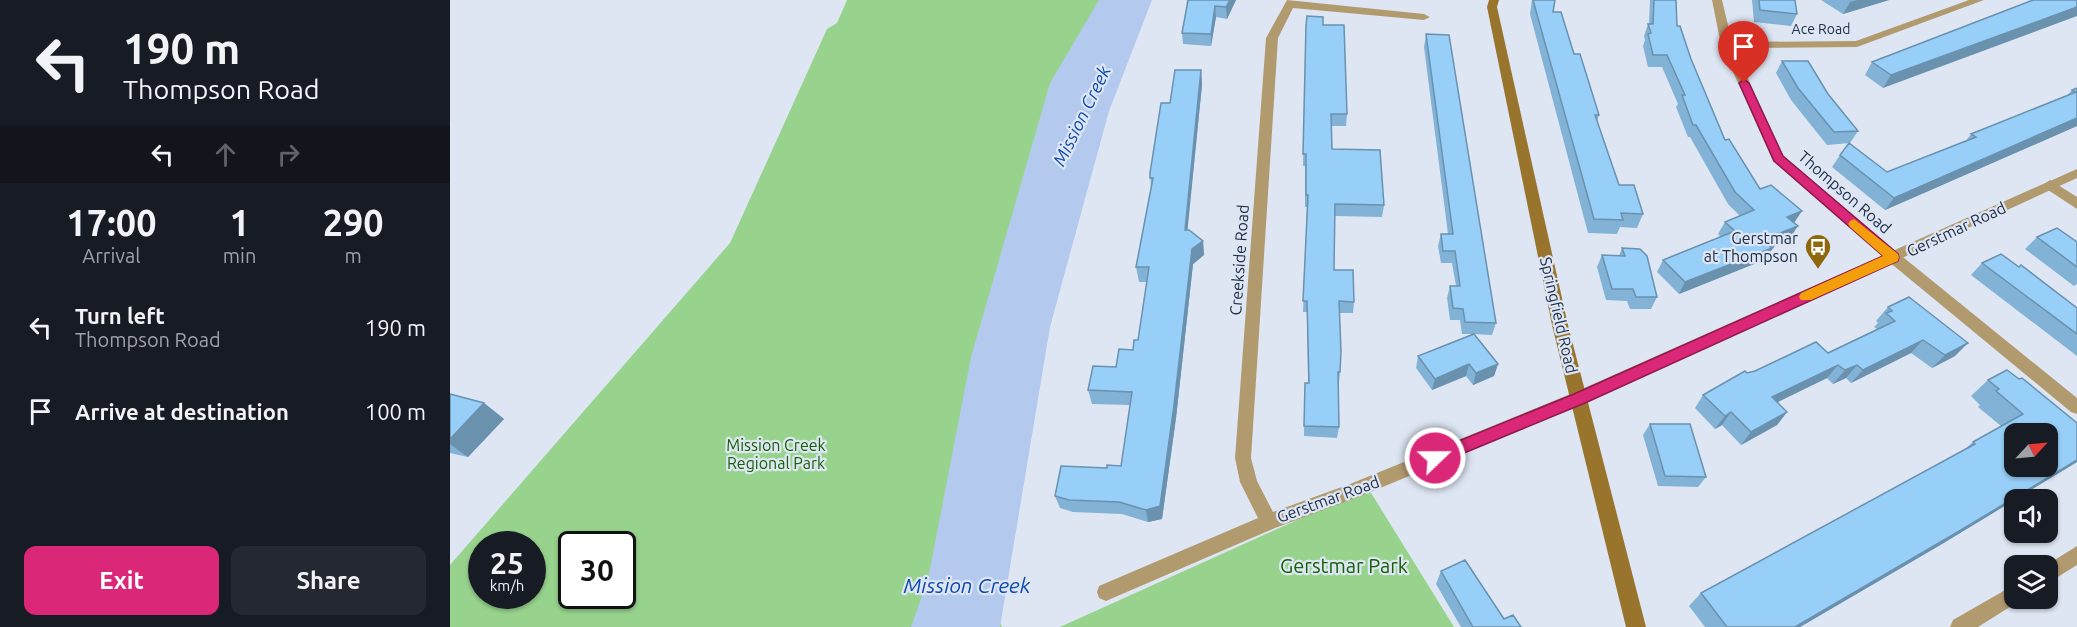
<!DOCTYPE html>
<style>
:root{--surface:#171b24;--page:#242831;--text:#f1f3f6;--muted:#9ea1a6;--accent:#db2777}
body{margin:0;font-family:Ubuntu,sans-serif;background:var(--page);color:var(--text);height:100vh;display:flex;flex-direction:column;font-size:22px;white-space:nowrap}
*{box-sizing:border-box;margin:0}
p{font-size:20px;color:var(--muted)}
.icon{flex:none;width:33px;height:33px;fill:none;stroke:currentColor;stroke-width:2;stroke-linecap:round;stroke-linejoin:round}
.map{position:relative;flex:1;overflow:hidden}
.details{display:flex;flex-direction:column;background:var(--surface);width:450px}
.details>*{flex:none}
.banner{background:#171b24;color:var(--text);overflow:hidden}
.needle{width:39px;rotate:64deg}
.tools{position:absolute;left:1554px;top:423px;display:grid;gap:12px}
.tools a{display:grid;place-items:center;width:54px;height:54px;border-radius:12px;background:var(--surface);box-shadow:0 2px 4px #0004;font-size:30px}
.speed{position:absolute;left:18px;top:531px;display:flex;gap:12px;font-size:30px;font-weight:700;text-align:center}
.speed>*{display:grid;place-content:center;width:78px;height:78px;border-radius:50%;background:var(--surface);box-shadow:0 2px 4px #0004;line-height:1}
.speed small{font-size:15px;font-weight:400}
.speed .limit{border:3px solid #111;border-radius:9px;background:#fff;color:#111}
.pin{position:absolute;display:grid;place-items:center;width:51px;height:51px;color:#fff;margin:-62px -26px;border-radius:50% 50% 50% 0;rotate:-45deg;box-shadow:0 0 6px #0007}
.pin .icon{rotate:45deg}
.me{position:absolute;width:66px;margin:-33px;rotate:68deg;stroke-linejoin:round;filter:drop-shadow(0 0 4px #0008)}
.turn{display:flex;align-items:center;gap:21px;height:126px;padding:0 24px;font-size:27px}
.turn .icon{width:78px;height:78px;stroke-width:2.5}
.turn b{display:block;font-size:42px;line-height:51px}
.lanes{display:flex;align-items:center;height:57px;padding:0 24px;background:#0003;justify-content:center;gap:30px;direction:ltr}
.lanes .off{opacity:.35}
.eta{display:flex;justify-content:space-evenly;align-items:center;height:102px;text-align:center}
.eta b{font-size:36px;font-weight:700;line-height:42px}
.action{display:flex;gap:12px;margin-top:auto;padding:12px 24px}
.action a{flex:1;height:69px;border-radius:12px;background:var(--accent);color:#fff;font-size:24px;font-weight:700;line-height:69px;text-align:center}
.action a+a{background:var(--page);color:var(--text)}
ul{padding:0;list-style:none}
li{display:flex;align-items:center;gap:18px;height:84px;padding:0 24px}
li div{flex:1}
li b{display:block;font-size:22px}
li em{font-style:normal}
main{display:flex;flex:1;min-height:0}
.map>svg:first-child{display:block}
</style>
<main>
<section class="details">
<div class="banner">
<div class="turn"><svg class="icon" aria-label="left" viewBox="0 0 24 24"><path d="M17 20v-9H6M10 6l-5 5 5 5"/></svg><div><b>190 m</b>Thompson Road</div></div>
<div class="lanes"><svg class="icon" aria-label="left" viewBox="0 0 24 24"><path d="M17 20v-9H6M10 6l-5 5 5 5"/></svg><svg class="icon off" aria-label="ahead" viewBox="0 0 24 24"><path d="M12 20V5M6 11l6-6 6 6"/></svg><svg class="icon off" aria-label="right" viewBox="0 0 24 24"><path d="M7 20v-9h11M14 6l5 5-5 5"/></svg></div>
</div>
<div class="eta">
<div><b>17:00</b><p>Arrival</p></div>
<div><b>1</b><p>min</p></div>
<div><b>290</b><p>m</p></div>
</div>
<ul>
<li><svg class="icon" aria-label="left" viewBox="0 0 24 24"><path d="M17 20v-9H6M10 6l-5 5 5 5"/></svg><div><b>Turn left</b><p>Thompson Road</p></div><em>190 m</em></li>
<li><svg class="icon" aria-label="arrive" viewBox="0 0 24 24"><path d="M6 21V4h12l-3 4 3 4H6"/></svg><div><b>Arrive at destination</b></div><em>100 m</em></li>
</ul>
<div class="action"><a>Exit</a><a>Share</a></div>
</section>
<div class="map">
<svg width="1627" height="627" viewBox="0 0 1627 627">
<rect width="100%" height="100%" fill="#dee6f4"/>
<path fill="#97d38d" fill-rule="evenodd" d="M397,0H656L505,529L552,627H0V565L280,243L377,29L387,23ZM32,544H82V596H32ZM122,544H172V596H122Z
M918,488L1004,627H610Z"/>
<path fill="#b3c9ee" d="M649,0H702L659,111L600,327L550,627H461L478,579L521,357L600,83Z"/>
<g fill="none" stroke-linecap="round" stroke-linejoin="round">
<path fill="#b29a6f" fill-rule="evenodd" d="M837,0L974,14L980,17L974,20L843,8L828,38L801,458L807,481L823,512L900,484L1123,393L1129,391L1135,393L1137,398L1135,403L911,496L825,528L656,601L649,598L647,592L649,586L808,518L790,482L785,458L816,38Z
M1262,0H1272L1282,42L1406,41L1519,0H1534L1407,47L1284,48L1333,156L1448,253L1627,398V414L1621,412L1438,261L1323,161L1271,45Z
M1600,180L1627,197V209L1595,188L1593,185Z
M1627,546V565L1598,583V566H1595Z
M1564,585V598H1571V600L1528,627H1500L1503,620Z"/>
<path fill="#b29a6f" fill-rule="evenodd" d="M1627,169V178L1135,403L1129,405L1123,403L1121,398L1123,393Z"/>
<path fill="#98742d" fill-rule="evenodd" d="M1039,0H1049L1047,7L1118,325L1196,627H1176L1102,325L1037,7Z"/>
</g>
<path fill="#82b2d5" d="M738,0H786L777,19L766,17L761,46L733,44L732,33Z
M1082,0H1105L1103,12L1124,54L1149,115L1147,122L1169,185L1193,214L1187,228L1170,227L1167,234L1138,233L1080,14Z
M1200,0H1226L1227,26L1275,140L1310,189L1344,223L1340,238L1327,243L1314,260L1229,294L1207,272L1213,260L1271,237L1268,234L1275,222L1290,216L1278,204L1240,137H1238L1226,107L1228,104L1212,67H1198L1193,46L1195,40L1194,36L1198,24H1199Z
M1302,0H1309L1347,14L1341,26L1304,22Z
M1371,0H1439L1393,14Z
M1583,0L1433,88L1415,75L1422,62Z
M856,25H873L897,114L896,126H882V149L934,205L932,217L885,216L884,270L904,302L903,313H890V372L889,383H888L889,427L887,438L854,436L855,383H858L857,312H853L857,207H855V166H853Z
M976,34L1046,323L1042,335L1024,334L1048,364L1044,376L1023,385L1016,376L982,390L966,368L968,356L1022,334H1012L1010,320H1000L997,298L1000,286H1006L1002,263H991L988,246L991,234H998L974,47Z
M1332,61L1378,94L1408,131L1400,143L1377,145L1341,100L1326,73Z
M751,70L752,85L737,230L753,241L754,255L743,264L726,418L712,519L698,522L672,514L623,512L610,508L605,496L657,468L671,466L680,405L642,404L638,390L666,367L683,350L688,340L697,282H689L686,267L701,187L700,173L720,103Z
M1627,88V126L1435,210L1382,167L1390,155L1437,172L1516,141L1521,134L1617,96L1622,90Z
M1587,237L1627,242V284L1624,286L1575,249Z
M1172,248L1207,297L1201,309H1180L1177,301L1156,300L1147,267L1152,255L1169,256Z
M1532,263L1627,308V356L1521,275Z
M1438,307L1505,356L1482,368L1461,353L1401,383L1396,378L1383,384L1377,378L1327,402L1337,412L1327,425L1291,445L1272,425L1265,429L1245,408L1253,395L1297,373L1378,353L1427,329L1424,327L1428,323L1426,321Z
M1557,370L1627,462L1492,544L1350,627H1255L1239,606L1251,593L1514,450L1523,442L1551,426L1528,407L1530,405L1521,396L1538,380Z
M0,394L34,403L54,419L18,457L0,453Z
M1200,424L1256,477L1248,487L1208,486L1193,435Z
M991,571L1054,619L1071,627H1011L986,584Z"/>
<path fill="#6a91ae" d="M780,0H786L777,19L776,7Z
M1407,0H1439L1393,14L1400,2Z
M765,6L766,17L761,46V34Z
M1627,7V16L1433,88L1441,75Z
M751,70L752,85L736,245L735,230Z
M1627,118V126L1435,210L1444,198Z
M1352,211L1344,223L1337,217Z
M1348,226L1340,238L1327,243L1314,260L1229,294L1235,282L1322,236Z
M753,241L754,255L743,264L726,418L712,519L698,522L696,510L742,249Z
M1473,340L1461,353L1401,383L1413,370Z
M1518,343L1505,356L1482,368L1495,355Z
M1019,364L1016,376L982,390L985,379Z
M1048,364L1044,376L1023,385L1026,373Z
M1388,365L1377,378L1312,410L1322,397Z
M1407,365L1396,378L1383,384L1395,370Z
M34,403L54,419L18,457L0,444V439Z
M1281,412L1272,425L1265,429L1275,416Z
M1337,412L1327,425L1291,445L1301,432Z
M1627,460V462L1492,544L1350,627H1345Z"/>
<path fill="#97cff8" stroke="#6a91ae" stroke-width="1.5" fill-rule="evenodd" d="M738,0H780L776,7L765,6L761,34L732,33Z
M1083,0H1105L1103,12H1111L1124,54H1130L1149,115H1145L1169,185H1184L1193,214L1171,213L1173,220L1144,219Z
M1204,0H1226L1227,26H1230L1241,59L1275,140L1279,139L1310,189L1321,185L1352,211L1337,217L1348,226L1322,236L1328,241L1318,245L1322,248L1235,282L1213,260L1285,231L1275,222L1304,210L1285,192L1246,125H1243L1232,95H1235L1217,55H1203L1198,34L1201,33L1198,24H1203Z
M1309,0H1345L1347,14L1310,10Z
M1583,0H1627V7L1441,75L1422,62Z
M857,16L873,17V25H894L897,114H881L882,149L930,150L934,205L885,204L884,270H903L904,302L889,301L891,351L890,372H888L889,427L854,426L855,383H859L857,301H853L858,195H856V154H853L856,25Z
M976,34L999,35L1046,323L1015,322L1013,309L1003,308L1000,286H1010L1005,251H993L991,234H1003Z
M1332,61H1358L1378,94L1408,131L1384,132L1348,88Z
M725,70H751L735,230H739L753,241L742,249L724,405L710,506L696,510L669,502L619,500L605,496L611,466L657,468V465L671,466L682,392L638,390L643,366L666,367L669,349L683,350L684,340H688L699,267H686L703,178H700V173L711,103H720Z
M1627,88V118L1444,198L1390,155L1399,143L1437,172L1526,137L1521,134L1626,92L1622,90Z
M1607,228L1627,242V267L1587,237Z
M1172,248L1190,249L1197,256L1207,297H1186L1183,289H1162L1152,255L1175,256Z
M1551,254L1569,267L1571,265L1627,308V334L1532,263Z
M1459,297L1518,343L1495,355L1473,340L1413,370L1407,365L1395,370L1388,365L1322,397L1337,412L1301,432L1281,412L1275,416L1253,395L1295,371L1297,373L1305,371L1366,342L1378,353L1445,321L1436,313L1442,311L1438,307Z
M1024,334L1048,364L1026,373L1019,364L985,379L968,356Z
M1557,370L1569,379L1572,378L1627,423V460L1511,530L1345,627H1277L1251,593L1525,444L1523,442L1573,414L1546,391L1549,389L1538,380ZM1564,434H1598V466H1564Z
M0,394L34,403L0,439Z
M1200,424H1240L1256,477L1215,476Z
M1015,560L1054,619L1063,615L1071,627H1023L991,571Z"/>
<path fill="#db2777" stroke="#8e194d" stroke-width="1.5" d="M1294,79L1299,83L1333,156L1448,254L1449,257L1448,261L1135,403L990,463L985,465L979,463L977,458L979,453L1124,394L1433,256L1324,161L1289,83Z"/>
<path fill="#f59e0b" d="M1404,219L1448,254L1449,257L1448,261L1361,300H1351L1349,297L1351,293L1433,256L1400,227L1398,224L1400,221Z"/>
<defs>
<g id="bus-pin" transform="scale(1.35)"><path d="M0 17L-7.5 6A9.5 9.5 0 1 1 7.5 6Z" fill="#8f670c" stroke="#dee6f4"/><path d="M-5-6H5V4H4V6H2V4H-2V6H-4V4H-5ZM-3.5-4V0h7V-4ZM-3.5 1.2v1.5H-2V1.2ZM2 1.2v1.5H3.5V1.2Z" fill="#fff"/></g>
</defs>
<g fill-rule="evenodd">
<use href="#bus-pin" x="1368" y="247"/>
</g>
<g text-anchor="middle" stroke-width="4.5" stroke-linejoin="round" paint-order="stroke">
<g font-size="14" fill="#202f49" stroke="#dee6f4">
<text x="1371" y="34">Ace Road</text>
</g>
<g font-size="16" fill="#202f49" stroke="#dee6f4">
<text transform="translate(1395 192) rotate(41)" y="6">Thompson Road</text>
<text transform="translate(1506 229) rotate(-25)" y="6">Gerstmar Road</text>
<text transform="translate(789 260) rotate(-86)" y="6">Creekside Road</text>
<text transform="translate(1109 315) rotate(77)" y="6">Springfield Road</text>
<text transform="translate(878 499) rotate(-20)" y="6">Gerstmar Road</text>
</g>
<g font-size="16" fill="#202f49" stroke="#dee6f4" text-anchor="end">
<text x="1348" y="244">Gerstmar<tspan x="1348" dy="18">at Thompson</tspan></text>
</g>
<g font-size="16" fill="#156204" stroke="#dee6f4">
<text x="326" y="451">Mission Creek<tspan x="326" dy="18">Regional Park</tspan></text>
</g>
<g font-size="18" font-style="italic" fill="#0c49b0" stroke="#dee6f4">
<text transform="translate(632 116) rotate(-64)" y="6">Mission Creek</text>
</g>
<g font-size="20" fill="#156204" stroke="#dee6f4">
<text x="894" y="573">Gerstmar Park</text>
</g>
<g font-size="21" font-style="italic" fill="#0c49b0" stroke="#dee6f4">
<text x="517" y="593">Mission Creek</text>
</g>
</g>
</svg>
<div class="tools">
<a><svg class="needle" viewBox="-14 -14 28 28"><path d="M0-13l5 13h-10z" fill="#e53935"/><path d="M0 13l5-13h-10z" fill="#9ea1a6"/></svg></a>
<a><svg class="icon" aria-label="sound" viewBox="0 0 24 24"><path d="M4 9h4l5-4v14l-5-4H4zM17 9q2 3 0 6"/></svg></a>
<a><svg class="icon" aria-label="layers" viewBox="0 0 24 24"><path d="M12 4l9 5-9 5-9-5zM3 14l9 5 9-5"/></svg></a>
</div>
<div class="speed"><div>25<small>km/h</small></div><div class="limit">30</div></div>
<div class="pin" style="left:1294px;top:83px;background:#d93025"><svg class="icon" aria-label="arrive" viewBox="0 0 24 24"><path d="M6 21V4h12l-3 4 3 4H6"/></svg></div>
<svg class="me" style="left:985px;top:458px" viewBox="-20 -20 40 40"><circle r="17" fill="#db2777" stroke="#fff" stroke-width="3"/><path d="M0-11L8 9 0 5-8 9z" fill="#fff"/></svg>
</div>
</main>
